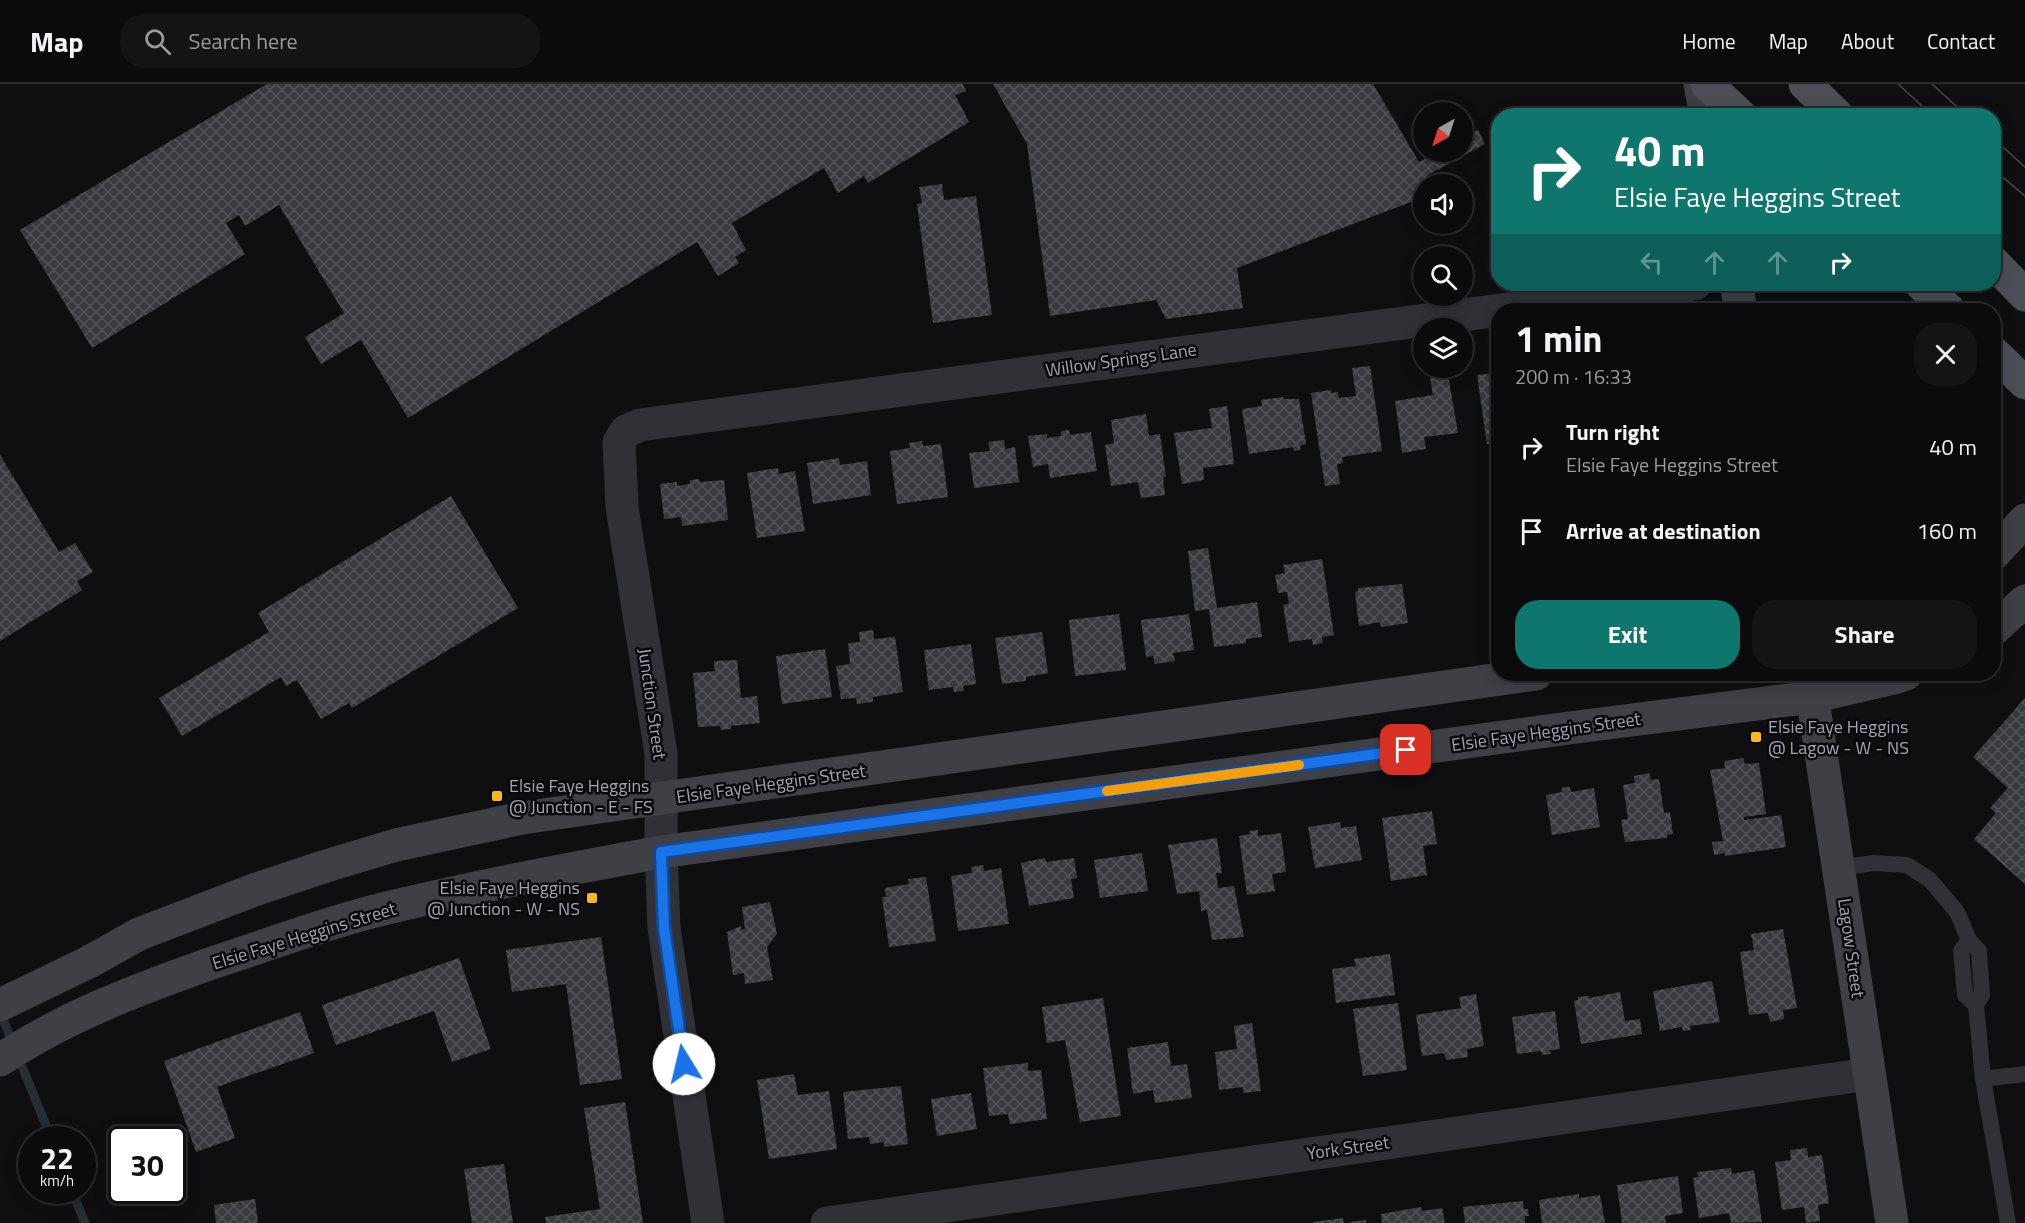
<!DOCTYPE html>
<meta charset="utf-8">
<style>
:root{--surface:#0b0b0d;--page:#141416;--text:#f1f3f6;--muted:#9a9b9d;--line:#2b2b2e;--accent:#0f766e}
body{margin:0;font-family:"Titillium Web",sans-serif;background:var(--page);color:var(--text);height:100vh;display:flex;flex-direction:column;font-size:22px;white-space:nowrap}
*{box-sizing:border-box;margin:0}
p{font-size:20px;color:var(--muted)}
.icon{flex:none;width:33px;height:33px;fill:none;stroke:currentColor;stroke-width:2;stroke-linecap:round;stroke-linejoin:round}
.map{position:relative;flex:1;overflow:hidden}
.drawer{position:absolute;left:1491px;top:219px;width:510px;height:378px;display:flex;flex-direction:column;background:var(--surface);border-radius:24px;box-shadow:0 3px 15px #0003,0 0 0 2px var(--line)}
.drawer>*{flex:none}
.banner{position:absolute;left:1491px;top:24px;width:510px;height:183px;border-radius:24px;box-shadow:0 3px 15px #0003,0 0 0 2px var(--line);background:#0f766e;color:#fff;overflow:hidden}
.needle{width:39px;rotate:219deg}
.buttons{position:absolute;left:1413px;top:18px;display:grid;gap:12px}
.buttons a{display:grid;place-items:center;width:60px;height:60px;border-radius:50%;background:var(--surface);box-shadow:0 3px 15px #0003,0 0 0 2px var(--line);font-size:30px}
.speed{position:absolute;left:18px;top:1042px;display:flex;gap:12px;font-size:30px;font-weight:700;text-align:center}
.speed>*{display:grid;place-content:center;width:78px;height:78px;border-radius:50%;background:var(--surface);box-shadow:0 3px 15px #0003,0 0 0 2px var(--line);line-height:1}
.speed small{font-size:15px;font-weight:400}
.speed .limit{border:3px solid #111;border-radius:9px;background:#fff;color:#111}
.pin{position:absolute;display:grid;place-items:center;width:51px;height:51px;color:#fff;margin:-26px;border-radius:12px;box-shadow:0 3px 9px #0006}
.me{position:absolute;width:66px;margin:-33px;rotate:351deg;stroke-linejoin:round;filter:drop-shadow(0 0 4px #0008)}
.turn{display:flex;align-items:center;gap:21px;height:126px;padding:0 24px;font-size:27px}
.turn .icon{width:78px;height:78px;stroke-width:2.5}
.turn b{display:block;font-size:42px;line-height:51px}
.lanes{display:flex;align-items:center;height:57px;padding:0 24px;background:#0003;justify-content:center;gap:30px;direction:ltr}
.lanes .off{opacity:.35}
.round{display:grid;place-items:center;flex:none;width:63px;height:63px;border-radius:24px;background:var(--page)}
.overview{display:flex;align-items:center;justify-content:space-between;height:102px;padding:0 24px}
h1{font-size:36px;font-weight:700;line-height:45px}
.action{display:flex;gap:12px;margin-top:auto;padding:12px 24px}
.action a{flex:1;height:69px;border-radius:24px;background:var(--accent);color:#fff;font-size:24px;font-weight:700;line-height:69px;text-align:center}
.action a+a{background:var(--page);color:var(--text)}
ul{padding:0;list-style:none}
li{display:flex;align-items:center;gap:18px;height:84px;padding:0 24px}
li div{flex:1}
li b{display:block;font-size:22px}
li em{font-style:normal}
header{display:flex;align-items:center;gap:36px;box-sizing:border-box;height:84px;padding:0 30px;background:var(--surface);border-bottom:2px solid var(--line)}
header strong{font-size:28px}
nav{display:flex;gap:33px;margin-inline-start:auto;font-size:21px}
.search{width:420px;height:54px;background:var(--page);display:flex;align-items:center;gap:15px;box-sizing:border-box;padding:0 21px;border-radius:24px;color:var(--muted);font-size:22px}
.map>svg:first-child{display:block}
</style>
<header>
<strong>Map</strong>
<div class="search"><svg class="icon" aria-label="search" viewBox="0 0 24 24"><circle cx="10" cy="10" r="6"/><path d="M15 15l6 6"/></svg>Search here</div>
<nav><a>Home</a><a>Map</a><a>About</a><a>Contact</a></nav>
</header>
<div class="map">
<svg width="2025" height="1139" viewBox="0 0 2025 1139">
<defs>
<pattern id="building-cross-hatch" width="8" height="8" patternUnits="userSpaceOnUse" patternTransform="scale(1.5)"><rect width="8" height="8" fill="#393a3f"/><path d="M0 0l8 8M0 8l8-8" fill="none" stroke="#525458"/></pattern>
</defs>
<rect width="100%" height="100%" fill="#0f0f11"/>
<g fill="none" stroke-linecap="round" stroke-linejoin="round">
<path stroke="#262d35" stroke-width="9" d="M0,928L52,1056
M72,1107L85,1139"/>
</g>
<path fill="url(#building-cross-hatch)" d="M267,0H963L966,7L955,11L969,38L868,99L864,92L838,109L824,84L732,139L746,166L735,173L739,179L718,192L697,158L408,334L361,256L321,280L305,253L344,229L279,121L245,142L239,131L226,139L245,170L92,264L20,146Z
M993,0H1373L1419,78L1439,68H1462V55L1478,46L1485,60L1428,91L1432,100H1424V113L1237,184L1243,224L1166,235L1156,216L1050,232L1027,60Z
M942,100L944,116L976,112L992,231L933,239L917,120L922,119L919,103Z
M1370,282L1382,367L1342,373L1343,379L1337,380L1340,400L1325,402L1311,309L1331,306V309L1338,308L1339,314L1356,312L1352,284Z
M1498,289V359L1487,360L1477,291Z
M1448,291L1458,349L1424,353L1426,365L1402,369L1395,317L1433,311L1430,293Z
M1283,313L1284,315H1299L1306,360L1300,362L1301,366L1294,367L1293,363L1249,370L1242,325L1262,322L1261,316Z
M1227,322L1234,380L1203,384L1204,396L1182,400L1174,349L1212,344L1209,325Z
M1146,330L1149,352L1160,350L1166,393H1163L1165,411L1141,414L1138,398L1111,402L1105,361L1114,359L1111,336Z
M1069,346L1070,351L1091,348L1097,387L1050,394L1048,380L1033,383L1028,352L1047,350V354L1061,352V347Z
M1004,356L1005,365L1015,363L1019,398L974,404L969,369L990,367L988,358Z
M922,357L923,362L941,360L948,413L897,420L890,367L910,364L909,359Z
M0,371L59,468L75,459L93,488L77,497L82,506L0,557Z
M839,374L840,381L867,377L871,411L813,420L807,379Z
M778,384L779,390L795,387L805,447L757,454L747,389Z
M699,395L700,398L724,396L728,436L682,442L681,433L664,435L660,400L677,398V402L690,400V396Z
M451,412L518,524L352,624L349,619L321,635L297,596L286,602L281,593L182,652L159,614L269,548L258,529Z
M1208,464L1217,524L1257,518L1262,553L1246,555V559L1214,563L1209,525L1195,527L1188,467Z
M1322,475L1334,551L1322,553L1323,559L1313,561L1312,555L1289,558L1283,521L1289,520L1287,508L1278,509L1275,491L1285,489L1283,481Z
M1402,500L1408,539L1381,543L1380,538L1359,542L1355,508L1358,507V504Z
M1119,530L1126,586L1075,592L1069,536Z
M1189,530L1194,566L1173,569L1175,577L1155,580L1153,572L1146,573L1141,536Z
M873,546L874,555L895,553L903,608L873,613V618L857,620L856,614L841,615L836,582L850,580L848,559L860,558L859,548Z
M1042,548L1048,589L1026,593V597L1002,600L995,554Z
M971,560L976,600L963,602L964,607L954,608L953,603L929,606L924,566Z
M825,565L832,613L782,620L776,572Z
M737,576L741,614L757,612L760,639L731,642V645L721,646L720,642L698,643L693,589L715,587L714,577Z
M2025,614V800L1974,755L1996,729L1990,724L2008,704L1973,673Z
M1743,674L1745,680L1759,679L1766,730L1744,733V736L1781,731L1786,763L1725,772V769L1714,771L1712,758L1723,757L1710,686L1725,684L1724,677Z
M1649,689L1651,696L1659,695L1664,729L1670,728L1673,750L1667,751V754L1625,758L1621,736L1628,735L1623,701L1635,699L1634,692Z
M1567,703H1570L1571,708L1594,704L1600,743L1552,751L1546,711L1562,708V704Z
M1432,727L1437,760L1423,762L1427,791L1391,797L1382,734Z
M1340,738L1341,744L1356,742L1362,776L1315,784L1308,743Z
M1258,746V752L1281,749L1286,788L1272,790L1275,807L1247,811L1239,752L1250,750L1249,747Z
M1217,754L1222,789H1216L1218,804L1234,802L1244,853L1212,856L1207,826L1201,827L1199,807L1177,810L1168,761Z
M1142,769L1148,807L1100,814L1094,776Z
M1045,774L1046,778L1074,774L1077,794L1071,795L1074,814L1029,822L1021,779Z
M983,781L984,787L1001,784L1009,840L958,847L951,792L972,789L971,783Z
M926,793L936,857L889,863L882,813H886L885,804L909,800L908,795Z
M770,818L777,850L767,863L773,896L745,900L744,889L733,891L727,848L741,842V846L745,845L742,823Z
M1783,845L1797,924L1783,926L1784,935L1770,938L1768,929L1749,931L1740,868L1754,866L1751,850Z
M601,853L622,995L580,1001L566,900L512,908L506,866Z
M1390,870L1395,911L1336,919L1332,885L1356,882L1354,875Z
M459,874L491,965L452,978L434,927L336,961L322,921Z
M1712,897L1720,938L1690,942L1691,946L1683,947L1682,943L1660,947L1653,907Z
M1620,908L1625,937L1640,935L1642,950L1581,960L1574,917L1578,916V913L1589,912V914Z
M1476,910L1484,962L1467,965L1468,973L1446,976L1444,969L1422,972L1416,931L1461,924L1459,913Z
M1103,914L1121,1032L1080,1038L1065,956L1047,959L1042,923Z
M1398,919L1407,986L1363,992L1353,925Z
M1555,927L1560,965L1550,966L1551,970L1542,971L1541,967L1517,970L1512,933Z
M300,928L314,969L217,1003L235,1054L196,1068L164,977Z
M1252,939L1261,1007L1243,1009V1003L1219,1006L1215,968L1237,965L1234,942Z
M1168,958L1171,982L1187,980L1192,1014L1155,1019L1153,1006L1133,1010L1127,964Z
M1028,979V987L1041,986L1047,1035L1010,1040L1008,1030L989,1032L983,984Z
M794,990L798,1011L829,1007L837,1065L769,1075L757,996Z
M901,1002L908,1060L884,1063V1058L870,1060L869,1053L848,1055L843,1008Z
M971,1009L977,1045L937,1052L931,1015Z
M625,1018L643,1139H546L545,1133L600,1125L584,1024Z
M1807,1064L1808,1073L1822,1071L1829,1119L1818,1121L1820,1137L1806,1139L1804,1123L1782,1126L1775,1078L1791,1076L1790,1066Z
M504,1080L513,1139H472L464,1085Z
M1731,1084L1732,1090L1754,1086L1762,1138L1731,1139L1729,1129L1699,1134L1693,1094L1698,1093L1697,1088Z
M1678,1092L1683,1129L1665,1132L1666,1139H1622L1617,1101Z
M1579,1110V1114L1600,1111L1605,1139H1542L1539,1116Z
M255,1115L258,1139H216L214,1121Z
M1523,1117L1524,1125H1528L1529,1132H1525V1139H1465L1463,1123Z
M1421,1123L1422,1127L1442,1124L1445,1139H1382L1381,1130Z
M1343,1134L1344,1139H1313V1138Z
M1366,1136V1139H1350V1138Z"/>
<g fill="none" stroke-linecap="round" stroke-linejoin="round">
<path stroke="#303136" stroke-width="16" d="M1840,784L1873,779L1907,781L1930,796L1957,828L1969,856L1979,867L1982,911L1976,921L1983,995L2008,1139
M1969,856L1961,867L1965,911L1976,921
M1983,995L2025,990"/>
<path stroke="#303136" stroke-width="33" d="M708,1139L664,844L661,768V670L622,423L619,358L626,347L640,341L1695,200
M827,1139L1869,990"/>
<path stroke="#3e4046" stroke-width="33" d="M1700,0L1706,32
M1736,200L1741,226
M1994,470L2025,436
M1994,545L2025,517
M1809,590L1892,1139
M0,921L89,878L139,850L254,806L326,782L396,761L522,734L1536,590
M0,976C66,932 141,904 215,878C267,861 318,842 371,828C467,804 564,786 661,768L1569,644L1812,613L1894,594L1906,590"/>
<path stroke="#4c4e55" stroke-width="33" d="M1707,0L1741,32
M1805,0L1838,32
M1994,179L2025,211
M1921,200L1949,226
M1994,269L2025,299"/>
<path stroke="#47494f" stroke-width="1.5" d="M1898,0L1933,32
M1932,0L1967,32
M1994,55L2025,83
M1994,86L2025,112"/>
</g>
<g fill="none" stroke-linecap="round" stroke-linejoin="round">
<g stroke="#114b97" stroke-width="15">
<path id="route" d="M684,980L664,844L661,768L1406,666"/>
</g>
<use href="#route" stroke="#1a73e8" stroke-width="10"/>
<path stroke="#f59e0b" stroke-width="10" d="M1107,707L1299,681"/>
</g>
<g fill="#fab81e" stroke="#0a0a0c" stroke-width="2">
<rect x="1750" y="647" width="12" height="12" rx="3"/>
<rect x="491" y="706" width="12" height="12" rx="3"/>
<rect x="586" y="808" width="12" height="12" rx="3"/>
</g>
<g text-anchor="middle" stroke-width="5" stroke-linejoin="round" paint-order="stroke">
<g font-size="18" fill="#a0a5b3" stroke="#0a0a0c">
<text transform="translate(1121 276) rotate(-8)" y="6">Willow Springs Lane</text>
<text transform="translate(652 620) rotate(82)" y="6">Junction Street</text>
<text transform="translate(1546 648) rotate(-8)" y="6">Elsie Faye Heggins Street</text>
<text transform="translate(771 700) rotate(-8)" y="6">Elsie Faye Heggins Street</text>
<text transform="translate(304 852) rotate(-17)" y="6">Elsie Faye Heggins Street</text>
<text transform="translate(1851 864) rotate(82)" y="6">Lagow Street</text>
<text transform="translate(1348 1064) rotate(-8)" y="6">York Street</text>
</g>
<g font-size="18" fill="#a0a5b3" stroke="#0a0a0c" text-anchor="start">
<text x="1768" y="649">Elsie Faye Heggins<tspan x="1768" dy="21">@ Lagow - W - NS</tspan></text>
<text x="509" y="708">Elsie Faye Heggins<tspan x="509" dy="21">@ Junction - E - FS</tspan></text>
<text x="580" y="810" text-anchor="end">Elsie Faye Heggins<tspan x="580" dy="21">@ Junction - W - NS</tspan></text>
</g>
</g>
</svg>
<div class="buttons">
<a><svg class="needle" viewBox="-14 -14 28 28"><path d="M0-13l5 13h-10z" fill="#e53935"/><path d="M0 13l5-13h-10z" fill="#9a9b9d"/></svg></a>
<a><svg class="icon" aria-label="sound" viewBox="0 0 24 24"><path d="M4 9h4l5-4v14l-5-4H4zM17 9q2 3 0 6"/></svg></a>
<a><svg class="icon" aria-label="search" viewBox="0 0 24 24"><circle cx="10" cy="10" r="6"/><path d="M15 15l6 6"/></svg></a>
<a><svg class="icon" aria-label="layers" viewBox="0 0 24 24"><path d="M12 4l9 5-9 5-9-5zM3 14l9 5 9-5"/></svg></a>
</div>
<div class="speed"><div>22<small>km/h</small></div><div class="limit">30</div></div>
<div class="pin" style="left:1406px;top:666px;background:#d93025"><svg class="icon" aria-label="arrive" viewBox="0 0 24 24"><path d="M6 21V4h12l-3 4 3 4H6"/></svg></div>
<svg class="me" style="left:684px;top:980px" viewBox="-20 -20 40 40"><circle r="19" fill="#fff"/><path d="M0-13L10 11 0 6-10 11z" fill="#1a73e8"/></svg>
<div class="banner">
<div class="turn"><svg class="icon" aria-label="right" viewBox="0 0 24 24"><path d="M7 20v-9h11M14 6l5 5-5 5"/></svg><div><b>40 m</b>Elsie Faye Heggins Street</div></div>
<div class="lanes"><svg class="icon off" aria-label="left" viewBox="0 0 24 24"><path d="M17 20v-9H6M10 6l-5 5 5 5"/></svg><svg class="icon off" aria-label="ahead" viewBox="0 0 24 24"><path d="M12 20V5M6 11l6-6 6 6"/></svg><svg class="icon off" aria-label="ahead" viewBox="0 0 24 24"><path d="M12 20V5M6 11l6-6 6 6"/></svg><svg class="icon" aria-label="right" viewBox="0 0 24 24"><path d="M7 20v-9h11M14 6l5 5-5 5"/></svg></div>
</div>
<section class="drawer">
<div class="overview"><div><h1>1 min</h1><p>200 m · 16:33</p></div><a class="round"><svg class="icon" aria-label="close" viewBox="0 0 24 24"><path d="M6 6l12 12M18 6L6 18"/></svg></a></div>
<ul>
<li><svg class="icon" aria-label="right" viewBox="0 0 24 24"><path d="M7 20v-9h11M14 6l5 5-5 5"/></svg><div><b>Turn right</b><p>Elsie Faye Heggins Street</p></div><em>40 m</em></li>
<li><svg class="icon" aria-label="arrive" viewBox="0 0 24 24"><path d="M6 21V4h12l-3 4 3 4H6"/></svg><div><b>Arrive at destination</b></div><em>160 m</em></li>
</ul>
<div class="action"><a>Exit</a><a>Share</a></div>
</section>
</div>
